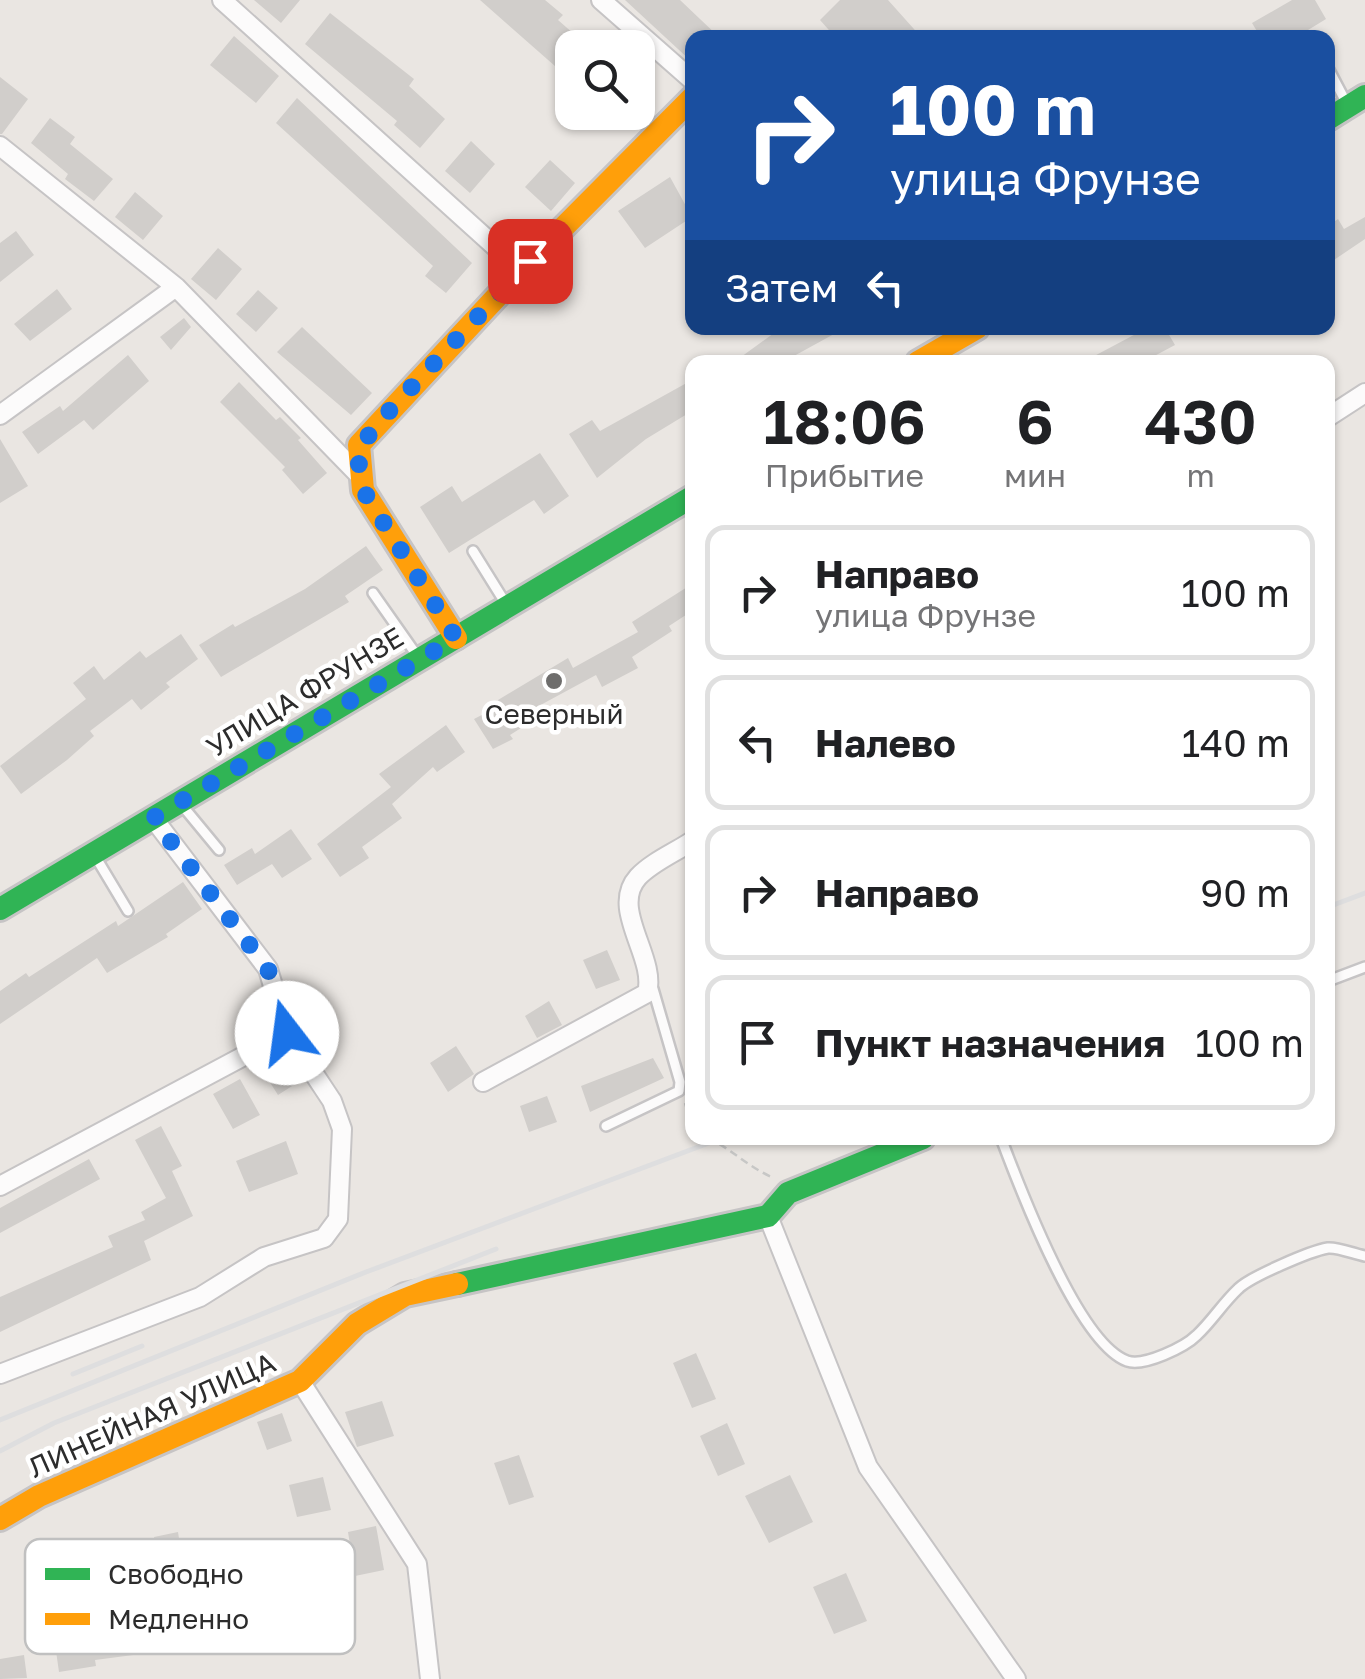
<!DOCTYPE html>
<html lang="ru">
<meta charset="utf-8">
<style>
:root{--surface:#fff;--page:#f6f6f6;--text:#202124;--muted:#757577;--line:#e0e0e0}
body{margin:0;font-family:"Golos Text",sans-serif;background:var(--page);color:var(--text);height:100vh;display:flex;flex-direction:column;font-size:38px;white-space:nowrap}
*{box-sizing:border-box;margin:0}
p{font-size:32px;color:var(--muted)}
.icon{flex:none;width:55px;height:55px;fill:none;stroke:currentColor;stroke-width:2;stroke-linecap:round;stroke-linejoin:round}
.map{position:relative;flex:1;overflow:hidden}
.sheet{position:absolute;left:685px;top:355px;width:650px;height:790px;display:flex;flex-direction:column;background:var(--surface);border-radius:20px;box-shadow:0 2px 8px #0004}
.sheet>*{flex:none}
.guide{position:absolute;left:685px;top:30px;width:650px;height:305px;border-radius:20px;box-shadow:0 2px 8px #0004;background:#1a4fa0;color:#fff;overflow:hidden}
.fabs{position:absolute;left:555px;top:30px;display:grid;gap:20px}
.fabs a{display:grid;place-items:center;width:100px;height:100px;border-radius:20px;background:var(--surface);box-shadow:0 2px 8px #0004;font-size:50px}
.pin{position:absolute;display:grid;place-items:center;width:85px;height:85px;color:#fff;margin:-42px;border-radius:20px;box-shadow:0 5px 15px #0006}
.me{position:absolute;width:110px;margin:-55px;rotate:345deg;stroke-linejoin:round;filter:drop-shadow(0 0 8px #0008)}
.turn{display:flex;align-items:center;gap:35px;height:210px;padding:0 40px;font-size:45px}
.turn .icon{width:130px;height:130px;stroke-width:2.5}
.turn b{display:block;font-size:70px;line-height:85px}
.then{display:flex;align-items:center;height:95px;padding:0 40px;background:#0003;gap:20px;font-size:38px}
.eta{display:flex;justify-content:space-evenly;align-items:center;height:170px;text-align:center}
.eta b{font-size:60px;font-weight:600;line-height:70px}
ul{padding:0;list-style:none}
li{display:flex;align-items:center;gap:30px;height:135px;margin:0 20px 15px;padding:0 20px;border:5px solid var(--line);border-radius:20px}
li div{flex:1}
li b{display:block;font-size:38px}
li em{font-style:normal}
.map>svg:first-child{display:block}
</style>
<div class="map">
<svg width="1365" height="1679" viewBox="0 0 1365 1679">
<rect width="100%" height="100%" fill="#eae6e2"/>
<path fill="#d1cecb" d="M254,0H300L281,23Z
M480,0H545L563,15L558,20L590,48H572V81Z
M625,0H680L720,38H692V62Z
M840,0H888L922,38H836L820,20Z
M1292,0H1315L1326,19L1295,38H1261L1252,23Z
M330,13L414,79L409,86L445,119L420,148L394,125L397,121L305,44Z
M234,36L279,76L256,103L210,65Z
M0,77L28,99L2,134H0Z
M297,98L472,263L446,293L425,276L433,266L276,123Z
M50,118L75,137L70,144L113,179L94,201L65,179L68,174L31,143Z
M471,141L495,164L470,193L445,171Z
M550,160L575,183L551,211L525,187Z
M670,177L692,217L645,248L618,211Z
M135,192L163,216L143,240L115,217Z
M1365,217V239L1328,264V226L1338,219L1344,229Z
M16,231L34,255L0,282V243Z
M218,248L242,269L216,300L191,279Z
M57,289L72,309L30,341L14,324Z
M258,290L278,308L256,332L236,314Z
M184,318L191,327L171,350L160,337Z
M302,327L372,393L351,415L277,352Z
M781,328H845L783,362H734Z
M1147,328H1165L1175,345L1143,362H1083Z
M128,355L149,381L93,430L84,420L38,454L22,432L60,406L63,411Z
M692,380V411L646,439L597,478L569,434L592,420L600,431Z
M239,382L276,420L280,417L301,438L298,440L327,473L303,494L282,470L285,467L220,402Z
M0,439L28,486L0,503Z
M540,453L569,496L544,514L534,500L449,553L420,507L452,486L462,502Z
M366,546L383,570L345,596L349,602L221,677L199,645L233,624L235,627L305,589Z
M692,584V611L669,626L672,631L632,657L638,668L602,687L596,675L535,708L540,716L510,735L513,739L493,749L474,719L501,705L498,700L568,658L573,668L638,632L632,622Z
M181,634L198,659L166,683L170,687L141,710L132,699L90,731L94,736L67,760L21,794L0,766L86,699L73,683L94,666L104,680L140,651L146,658Z
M446,725L465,752L437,772L433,767L392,804L402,818L362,847L369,858L340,877L317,844L391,787L379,774Z
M291,829L312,859L282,878L272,864L237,885L224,865L252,848L255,854Z
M183,882L202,909L166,934L168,937L107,973L97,958L0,1024V991L26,973L29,977L116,921L118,926Z
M607,950L620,980L596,989L583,960Z
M549,1001L562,1025L537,1038L525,1016Z
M456,1046L474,1074L448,1092L430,1063Z
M283,1050L303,1079L278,1095L259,1065Z
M653,1058L664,1078L590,1112L581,1086Z
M240,1079L260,1115L233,1129L213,1094Z
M547,1096L557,1122L529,1132L520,1106Z
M161,1126L182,1166L172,1171L193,1216L144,1241L151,1260L0,1332V1297L113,1247L108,1236L145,1220L141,1212L166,1198L135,1140Z
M286,1141L298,1174L249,1192L236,1161Z
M89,1159L100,1179L0,1233V1208Z
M696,1353L716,1399L692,1408L673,1363Z
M382,1401L394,1436L357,1447L345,1412Z
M282,1413L292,1441L267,1450L257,1422Z
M727,1423L745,1464L718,1476L700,1436Z
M519,1455L534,1497L509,1505L494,1463Z
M790,1475L813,1522L769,1543L745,1496Z
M323,1477L331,1510L297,1517L289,1485Z
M376,1526L384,1570L355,1576L348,1532Z
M178,1532L181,1551L199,1548L202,1572L162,1578L154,1537Z
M846,1573L867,1621L834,1634L813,1587Z
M161,1617L164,1651L95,1660L96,1666L59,1672L56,1651L106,1644L105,1637L127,1634L126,1621Z
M24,1655L27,1678L0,1679V1659Z"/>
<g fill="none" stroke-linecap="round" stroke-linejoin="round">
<g stroke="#c6c4c5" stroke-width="14">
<path id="lane" d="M1328,68L1347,104
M473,551L506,604
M373,593L418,657
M181,804L219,850
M95,856L128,911
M1328,981L1365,967
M606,1126L679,1091L680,1082L653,989
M1001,1138C1019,1186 1078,1343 1127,1361C1144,1367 1185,1347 1197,1335C1212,1321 1223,1303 1238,1289C1250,1277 1310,1251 1328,1248C1338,1247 1354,1254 1365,1256"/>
</g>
<g stroke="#c6c4c5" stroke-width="22">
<path id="street" d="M222,0L521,270
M601,0L692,80
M0,146L176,287L359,475
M0,415L176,287
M1328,417L1365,393
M483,1082L647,993C657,957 609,909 638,877C652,862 676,852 692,841
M0,1186L287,1033
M768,1216L868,1467L1016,1679
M0,1374L200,1297L264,1257L324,1238L338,1219L342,1129L332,1101L287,1033L268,969L153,818
M300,1381L417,1564L430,1679"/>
</g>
<g stroke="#c6c4c5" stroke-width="28">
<path id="fast" d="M1328,119L1365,96
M0,909L692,497
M457,1284L768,1216L788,1193L923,1138"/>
</g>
<g stroke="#c6c4c5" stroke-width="28">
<path id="slow" d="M918,362L977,328
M456,638L363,490L359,445L530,261L692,98
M0,1519L39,1496L300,1381L357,1324L405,1295L457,1284"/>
</g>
<path stroke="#c7c7c6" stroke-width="2.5" stroke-dasharray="8 5" stroke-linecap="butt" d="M685,1103L692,1125
M708,1138C732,1149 749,1168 774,1178"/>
<use href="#lane" stroke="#fcfbfb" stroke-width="9"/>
<use href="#street" stroke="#fcfbfb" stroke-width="18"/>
<use href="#fast" stroke="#30b455" stroke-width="22"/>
<use href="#slow" stroke="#ff9f0a" stroke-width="22"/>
<path stroke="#dededf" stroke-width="5" d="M1328,907L1365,893
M73,1374L142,1346
M0,1420L366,1272L722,1138
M0,1451L54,1423L496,1249"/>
</g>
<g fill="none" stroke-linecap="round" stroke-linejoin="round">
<path stroke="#1a73e8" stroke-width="18" stroke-dasharray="0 32.4" d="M287,1033L268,969L153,818L456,638L363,490L357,452L376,425L530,261"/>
</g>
<circle fill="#6e6d6c" stroke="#fff" stroke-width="4" cx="554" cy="681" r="10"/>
<g text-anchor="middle" stroke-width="9" stroke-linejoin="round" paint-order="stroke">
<g font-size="28" fill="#2c2c2c" stroke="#fff">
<text transform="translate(305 692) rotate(-31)" y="10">УЛИЦА ФРУНЗЕ</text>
<text transform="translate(152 1415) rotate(-24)" y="10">ЛИНЕЙНАЯ УЛИЦА</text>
</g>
<g font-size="28" fill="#2c2c2c" stroke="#fff">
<text x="554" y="724">Северный</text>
</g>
</g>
<rect x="25" y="1539" width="330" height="115" rx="15" fill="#fff" stroke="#c0c0c0" stroke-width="2.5"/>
<rect x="45" y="1568" width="45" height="12" fill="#30b455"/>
<rect x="45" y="1613" width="45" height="12" fill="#ff9f0a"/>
<g font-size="28" fill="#2c2c2c">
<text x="108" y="1584">Свободно</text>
<text x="108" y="1629">Медленно</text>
</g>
</svg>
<div class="fabs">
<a><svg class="icon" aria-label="search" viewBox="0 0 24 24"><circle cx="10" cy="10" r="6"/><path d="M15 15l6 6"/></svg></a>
</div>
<div class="pin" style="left:530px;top:261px;background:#d93025"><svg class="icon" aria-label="arrive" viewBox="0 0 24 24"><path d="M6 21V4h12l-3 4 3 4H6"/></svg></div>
<svg class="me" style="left:287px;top:1033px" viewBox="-20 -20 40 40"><circle r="19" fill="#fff"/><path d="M0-13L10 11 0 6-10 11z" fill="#1a73e8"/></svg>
<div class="guide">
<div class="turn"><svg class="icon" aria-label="right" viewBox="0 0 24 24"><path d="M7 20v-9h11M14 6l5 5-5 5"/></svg><div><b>100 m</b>улица Фрунзе</div></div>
<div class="then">Затем<svg class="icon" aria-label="left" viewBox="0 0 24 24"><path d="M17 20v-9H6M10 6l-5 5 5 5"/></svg></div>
</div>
<section class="sheet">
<div class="eta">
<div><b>18:06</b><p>Прибытие</p></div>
<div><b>6</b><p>мин</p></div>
<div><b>430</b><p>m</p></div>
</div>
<ul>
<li><svg class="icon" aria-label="right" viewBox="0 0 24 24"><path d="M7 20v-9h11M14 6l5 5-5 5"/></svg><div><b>Направо</b><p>улица Фрунзе</p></div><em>100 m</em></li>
<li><svg class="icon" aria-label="left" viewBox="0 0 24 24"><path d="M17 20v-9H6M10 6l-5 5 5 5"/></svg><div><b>Налево</b></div><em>140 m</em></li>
<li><svg class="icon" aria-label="right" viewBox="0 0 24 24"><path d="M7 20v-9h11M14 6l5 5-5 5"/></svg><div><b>Направо</b></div><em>90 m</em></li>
<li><svg class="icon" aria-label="arrive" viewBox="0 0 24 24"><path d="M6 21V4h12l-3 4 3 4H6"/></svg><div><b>Пункт назначения</b></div><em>100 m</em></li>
</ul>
</section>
</div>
